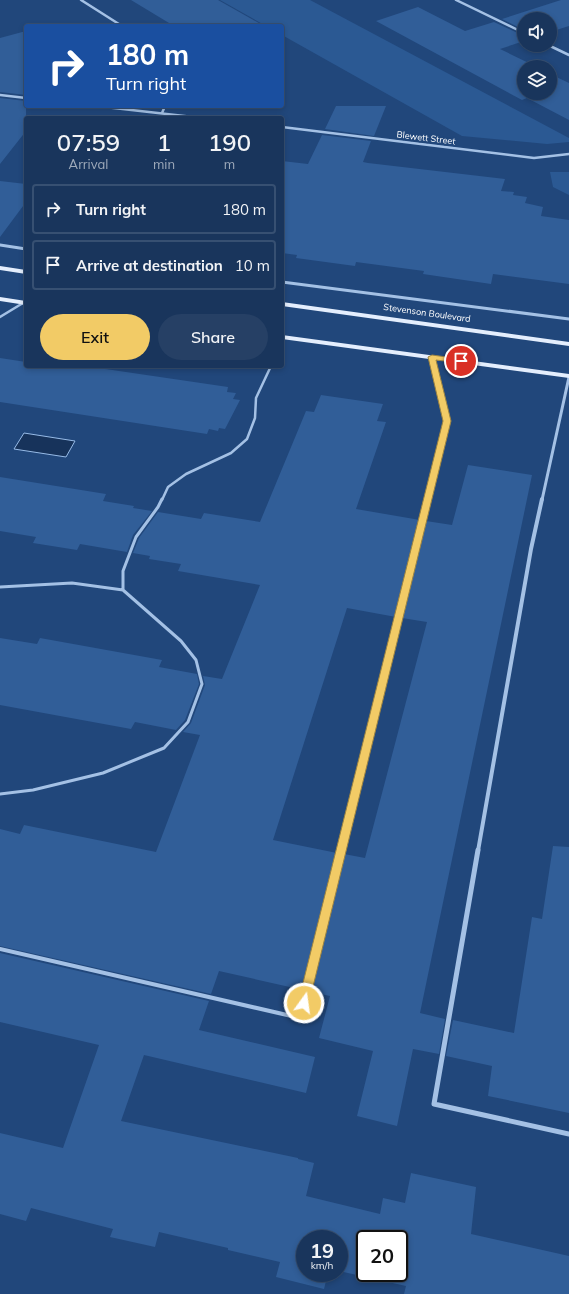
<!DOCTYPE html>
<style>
:root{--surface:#19355c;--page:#264065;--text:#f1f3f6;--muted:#9fabbb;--line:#375072;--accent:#f2cb66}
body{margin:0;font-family:Mulish,sans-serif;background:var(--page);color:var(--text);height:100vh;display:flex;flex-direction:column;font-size:15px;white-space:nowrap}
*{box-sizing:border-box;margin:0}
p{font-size:13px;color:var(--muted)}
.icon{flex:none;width:22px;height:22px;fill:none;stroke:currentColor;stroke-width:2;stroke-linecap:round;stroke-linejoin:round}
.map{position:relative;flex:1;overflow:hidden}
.drawer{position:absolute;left:24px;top:116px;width:260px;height:252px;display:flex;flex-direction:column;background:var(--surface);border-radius:4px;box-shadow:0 2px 6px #0003,0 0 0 1px var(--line)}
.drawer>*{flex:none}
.top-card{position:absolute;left:24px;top:24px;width:260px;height:84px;border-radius:4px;box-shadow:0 2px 6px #0003,0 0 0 1px var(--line);background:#1a4fa0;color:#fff;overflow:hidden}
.controls{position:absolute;left:517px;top:12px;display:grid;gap:8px}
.controls a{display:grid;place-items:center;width:40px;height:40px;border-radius:50%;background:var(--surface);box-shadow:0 2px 6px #0003,0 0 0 1px var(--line);font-size:20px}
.speed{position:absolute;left:296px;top:1230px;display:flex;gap:8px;font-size:20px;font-weight:700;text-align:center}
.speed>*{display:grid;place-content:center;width:52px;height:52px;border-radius:50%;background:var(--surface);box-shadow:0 2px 6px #0003,0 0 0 1px var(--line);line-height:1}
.speed small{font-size:10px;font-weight:400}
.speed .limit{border:2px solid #111;border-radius:6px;background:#fff;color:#111}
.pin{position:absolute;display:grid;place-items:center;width:34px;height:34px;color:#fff;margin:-17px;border:2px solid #fff;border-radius:50%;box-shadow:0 1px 4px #0007}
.me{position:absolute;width:44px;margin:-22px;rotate:14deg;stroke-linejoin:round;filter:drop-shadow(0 0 3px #0008)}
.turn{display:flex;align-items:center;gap:14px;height:84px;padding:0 16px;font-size:18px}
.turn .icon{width:52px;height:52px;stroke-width:2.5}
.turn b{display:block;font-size:28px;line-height:34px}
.eta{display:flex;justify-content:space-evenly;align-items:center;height:68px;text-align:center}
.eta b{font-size:24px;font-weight:600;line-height:28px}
.primary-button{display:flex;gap:8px;margin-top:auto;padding:8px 16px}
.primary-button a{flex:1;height:46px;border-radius:24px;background:var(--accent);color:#111;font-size:16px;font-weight:600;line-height:46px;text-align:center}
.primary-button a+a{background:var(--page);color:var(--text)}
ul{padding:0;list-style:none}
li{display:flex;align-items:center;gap:12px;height:50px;margin:0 8px 6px;padding:0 8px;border:2px solid var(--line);border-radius:4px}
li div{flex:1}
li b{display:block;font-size:15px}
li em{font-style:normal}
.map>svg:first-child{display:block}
</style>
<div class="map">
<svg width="569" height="1294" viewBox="0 0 569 1294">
<rect width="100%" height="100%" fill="#21477b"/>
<path fill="#2b5993" d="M220,0H310L569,138V142L547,144L462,136L282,35V26H266Z
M550,172H569V195L553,187Z"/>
<path fill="#17335b" stroke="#97bbe7" d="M24,433L75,441L66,457L14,449Z"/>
<path fill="#315e98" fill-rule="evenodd" d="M131,0H218L264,26H174Z
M561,0H569V26L550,32V19H524V30L502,19Z
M418,7L465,31L494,22L524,36V41L500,49L537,67H524V93H550V74L569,83V120L527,98L522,100L376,21Z
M26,31V95L0,92V38Z
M0,98L26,101V131L0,164Z
M336,106H386L374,136L325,129Z
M322,135L371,141L363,162L368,163L505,179L501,191L514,192L513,195L527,197L525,203L543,207L541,216L569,220V284L493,274L491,284L423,274L424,271L356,262L355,266L296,258L297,255L282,253V161L308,164Z
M0,181L26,184V202L0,237Z
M0,358L26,362V366H85L228,387L227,392L236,393L233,399L240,400L225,429L219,428L218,431L209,429L207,434L0,402Z
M321,395L383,404L377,421L386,422L356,509L420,520L396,617L347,608L273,840L337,853L303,990L219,971L211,994L0,946V829L20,834L24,825L156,852L200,735L183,732L191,723L205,685L203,676L222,679L260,585L178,571L181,564L149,559L150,556L133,553L139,538L158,512L201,519L204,513L260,522L306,411L314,412Z
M468,465L532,475L420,1013L445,1019L439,1054L413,1049L397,1126L357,1116L373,1051L319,1038L330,996L310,992L344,854L365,858L427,622L402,618L426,521L452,525Z
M0,477L106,494L103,501L134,506L133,508L152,511L133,535L127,552L80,544L77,550L33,543L36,537L0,531Z
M0,638L37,644L40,638L162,660L159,667L197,674L199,684L185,720L176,730L135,722L131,729L0,705Z
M553,846L569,847V1113L488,1096L492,1066L446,1056L453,1020L514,1033L532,917L542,919Z
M0,953L209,1001L199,1030L315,1057L306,1093L144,1055L121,1121L298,1158V1159L314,1163L306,1196L380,1214L383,1198L405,1203L411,1173L476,1187L471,1234L569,1256V1294H404L406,1286L339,1271V1239H305V1273H328L324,1289L276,1277L280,1262L228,1250V1248L159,1232L155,1247L110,1237L113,1229L31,1208L26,1221L0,1214V1133L63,1148L99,1045L0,1022ZM365,1239H399V1273H365Z"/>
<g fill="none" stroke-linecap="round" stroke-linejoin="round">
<path stroke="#a4c1e5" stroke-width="2.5" d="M0,317L23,303
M162,500L168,487L186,474L231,453L247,439L255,418L256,398L271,366
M428,500L447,421L432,357"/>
<path stroke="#a4c1e5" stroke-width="3" d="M0,587L72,583L123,590L181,641L196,660L202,684L188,722L164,748L103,773L33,790L0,794
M123,590V571L136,537L158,507L162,499
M341,851L428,499"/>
<path stroke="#a4c1e5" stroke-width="4" d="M0,949L300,1018L341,850"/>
<path stroke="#a4c1e5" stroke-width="2.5" d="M81,0L122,26
M456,0L524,33
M548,45L569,55
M0,95L26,98
M96,106L202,118
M162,113L165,106
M282,127L534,158L569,154"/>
<path stroke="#a4c1e5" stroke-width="3" d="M0,245L26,249
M282,282L569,319
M542,500L569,377"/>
<path stroke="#a4c1e5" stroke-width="4" d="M478,851L531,549L542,499"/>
<path stroke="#a4c1e5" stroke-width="5" d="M478,850L434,1104L569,1134"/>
<path fill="#e4eefd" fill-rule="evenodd" d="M0,266L26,270V274L0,270Z
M0,297L26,301V305L0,301Z
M282,302L569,342V346L282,306Z
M282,335L569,374V378L282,339Z"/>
</g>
<path fill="#f2cb66" stroke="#9d8442" d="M432,355L461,359L464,361L461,363L436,360L451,421L309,1003L308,1006L304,1008L300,1006L298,1003L443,421L428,357Z"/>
<g text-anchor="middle" stroke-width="4" stroke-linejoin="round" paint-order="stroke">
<g font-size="9" fill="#fff" stroke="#21477b">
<text transform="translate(426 138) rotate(7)" y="3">Blewett Street</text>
<text transform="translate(427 313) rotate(8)" y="3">Stevenson Boulevard</text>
</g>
</g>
</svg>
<div class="controls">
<a><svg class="icon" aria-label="sound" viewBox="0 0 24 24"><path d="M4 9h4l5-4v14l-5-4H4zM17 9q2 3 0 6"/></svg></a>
<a><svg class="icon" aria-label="layers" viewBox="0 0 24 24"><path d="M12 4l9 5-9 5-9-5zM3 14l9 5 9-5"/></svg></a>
</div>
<div class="speed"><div>19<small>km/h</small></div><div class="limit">20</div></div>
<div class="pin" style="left:461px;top:361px;background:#d93025"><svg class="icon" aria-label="arrive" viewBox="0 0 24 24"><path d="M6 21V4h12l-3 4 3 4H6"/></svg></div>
<svg class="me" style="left:304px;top:1003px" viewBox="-20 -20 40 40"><circle r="17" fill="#f2cb66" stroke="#fff" stroke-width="3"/><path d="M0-11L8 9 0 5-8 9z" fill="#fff"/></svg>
<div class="top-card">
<div class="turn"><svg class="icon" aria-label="right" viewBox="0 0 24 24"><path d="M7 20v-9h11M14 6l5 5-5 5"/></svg><div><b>180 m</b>Turn right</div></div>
</div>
<section class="drawer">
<div class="eta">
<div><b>07:59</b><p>Arrival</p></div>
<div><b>1</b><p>min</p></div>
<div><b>190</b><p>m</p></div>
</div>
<ul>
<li><svg class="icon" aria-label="right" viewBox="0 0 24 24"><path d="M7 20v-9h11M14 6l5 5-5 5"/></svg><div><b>Turn right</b></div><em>180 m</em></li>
<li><svg class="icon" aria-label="arrive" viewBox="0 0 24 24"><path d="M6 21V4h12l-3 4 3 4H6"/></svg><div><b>Arrive at destination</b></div><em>10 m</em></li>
</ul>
<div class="primary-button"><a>Exit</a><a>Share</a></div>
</section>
</div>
